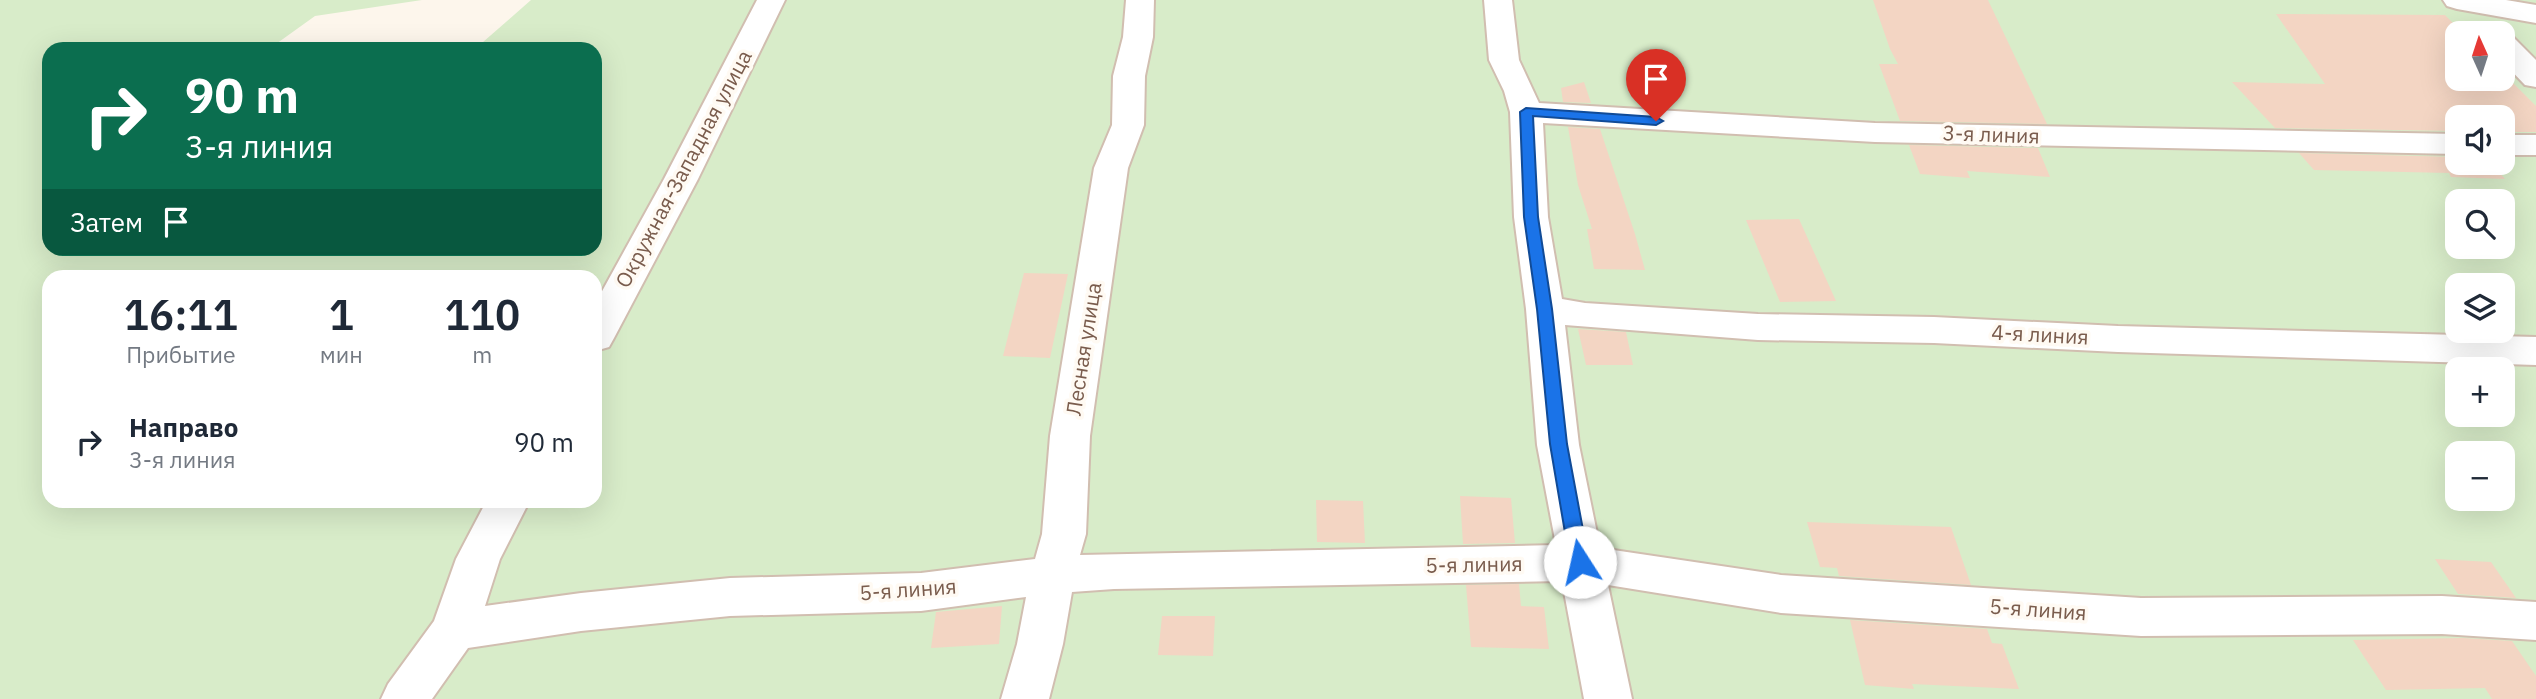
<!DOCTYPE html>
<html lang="ru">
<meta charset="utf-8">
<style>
:root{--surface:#fff;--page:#f6f6f7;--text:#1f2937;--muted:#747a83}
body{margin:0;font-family:"IBM Plex Sans",sans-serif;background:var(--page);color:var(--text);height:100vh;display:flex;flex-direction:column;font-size:26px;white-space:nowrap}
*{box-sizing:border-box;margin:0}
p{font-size:23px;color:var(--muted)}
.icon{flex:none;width:38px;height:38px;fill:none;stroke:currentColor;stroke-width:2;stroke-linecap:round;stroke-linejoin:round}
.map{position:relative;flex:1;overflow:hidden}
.panel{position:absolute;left:42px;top:270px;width:560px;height:238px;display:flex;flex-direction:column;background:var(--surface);border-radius:21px;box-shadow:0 7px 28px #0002}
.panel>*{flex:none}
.banner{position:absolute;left:42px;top:42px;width:560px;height:214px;border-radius:21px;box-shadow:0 7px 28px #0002;background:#0b6e4f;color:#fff;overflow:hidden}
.needle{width:46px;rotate:357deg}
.tools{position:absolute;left:2445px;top:21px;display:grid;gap:14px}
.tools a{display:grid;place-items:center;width:70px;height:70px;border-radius:14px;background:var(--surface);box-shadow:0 7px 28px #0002;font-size:35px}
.pin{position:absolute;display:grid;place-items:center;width:60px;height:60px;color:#fff;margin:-72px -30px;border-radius:50% 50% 50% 0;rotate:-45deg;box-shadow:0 0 7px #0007}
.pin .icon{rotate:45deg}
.me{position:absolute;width:77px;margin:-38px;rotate:350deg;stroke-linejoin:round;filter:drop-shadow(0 0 5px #0008)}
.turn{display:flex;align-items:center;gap:24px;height:147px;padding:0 28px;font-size:32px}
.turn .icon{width:91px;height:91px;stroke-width:2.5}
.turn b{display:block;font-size:49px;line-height:60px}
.then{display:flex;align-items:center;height:66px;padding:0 28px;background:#0003;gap:14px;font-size:26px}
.eta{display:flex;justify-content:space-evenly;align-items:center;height:119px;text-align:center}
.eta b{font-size:42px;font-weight:600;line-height:49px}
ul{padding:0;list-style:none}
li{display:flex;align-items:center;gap:21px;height:105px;padding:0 28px}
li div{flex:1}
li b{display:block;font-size:26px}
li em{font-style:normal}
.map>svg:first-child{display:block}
</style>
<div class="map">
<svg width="2536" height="699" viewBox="0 0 2536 699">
<rect width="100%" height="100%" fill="#fdf6ec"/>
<path fill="#d8ecc9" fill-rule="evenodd" d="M0,0H422L315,16L269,49H49V248H595V49H475L531,0H2536V699H0ZM2457,33H2502V79H2457ZM2457,117H2502V163H2457ZM2457,201H2502V247H2457ZM49,276H595V500H49ZM2457,285H2502V331H2457ZM2457,369H2502V415H2457ZM2457,453H2502V499H2457Z"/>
<path fill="#f3d5c3" d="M1873,0H1988L2047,124L1900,121L1879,64H1898L1890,49Z
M2276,14L2445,15L2463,33H2457V79H2502V72L2536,106V132H2502V117H2457V131L2275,128L2232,82L2325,84Z
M1584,82L1591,103L1563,102L1561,88Z
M1568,127L1600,129L1635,234L1645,270L1594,269L1587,229H1592L1578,185Z
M1909,145L2038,148L2050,177L1967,171L1970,178L1920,174Z
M2299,153L2457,157V163H2491L2505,179L2451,177L2449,173L2314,170Z
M1799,219L1836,301L1780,302L1746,220Z
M1024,273L1068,274L1050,358L1003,356Z
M1578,329L1626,332L1633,365H1586Z
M1460,496L1511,498L1515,543L1463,544Z
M1316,500L1363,501L1365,543L1317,542Z
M1807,522L1951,527L1971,585L1839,576L1837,568L1820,567Z
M2435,559L2491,562L2516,598L2458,594Z
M1519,584L1521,606L1544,607L1549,649L1471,647L1466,585Z
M1002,606L999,644L931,648L936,612Z
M1162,616H1215L1213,656L1158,655Z
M1850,620L1987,629L1992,643L2002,644L2019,689L1912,684L1914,689L1865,685Z
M2463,638L2512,641L2536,676V699H2492L2485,688L2386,690L2353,640Z"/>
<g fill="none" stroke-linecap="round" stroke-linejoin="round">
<g stroke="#d1beb0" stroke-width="4">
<path id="minor" d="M757,0H785L698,179L614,338L609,347L595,351V304L664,179Z
M1126,0H1154L1153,37L1145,76L1144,125L1128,168L1090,436L1086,534L1080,555L1556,545L1537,445L1526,309L1514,217L1510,112L1504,91L1489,60L1484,0H1512L1519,60L1539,103L1875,123L2457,134V154L1875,142L1543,123L1548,217L1562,299L1585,303L1758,314L1934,317L2118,326L2536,337V365L2118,352L1934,343L1758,340L1565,325L1579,445L1600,548L1781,575L2141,598L2442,596L2536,602V640L2442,634L2141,636L1781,613L1608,585L1632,699H1584L1562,581L1114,589L1072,592L1063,644L1049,699H1001L1017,644L1026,597L921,611L730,616L581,631L468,648L432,699H381L388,684L434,621L456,559L487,500H530L500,559L485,606L581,593L730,578L921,573L1035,559L1042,534L1050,436L1094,168L1112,125L1113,76L1123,37Z
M2443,0H2506L2536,5V23L2457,9L2447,6Z
M2502,34L2513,37L2536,60V87L2525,85L2502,61Z
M2502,135H2536V155H2502Z"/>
</g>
<use href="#minor" fill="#fff" fill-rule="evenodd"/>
</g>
<path fill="#1a73e8" stroke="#114b97" stroke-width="2" d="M1526,108L1656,117L1663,121L1656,125L1533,116L1538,217L1552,309L1567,444L1589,562L1586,568L1580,570L1573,568L1570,562L1550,444L1537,309L1524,217L1520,112Z"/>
<g text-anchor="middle" stroke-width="7" stroke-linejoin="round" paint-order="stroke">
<g font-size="21" fill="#7a5c4d" stroke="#fffaf3">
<text transform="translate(1991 135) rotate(2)" y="7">3-я линия</text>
<text transform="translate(684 169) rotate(-62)" y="7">Окружная-Западная улица</text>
<text transform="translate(2040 335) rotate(3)" y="7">4-я линия</text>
<text transform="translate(1084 349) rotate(-81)" y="7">Лесная улица</text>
<text transform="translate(1474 565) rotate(-1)" y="7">5-я линия</text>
<text transform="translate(908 590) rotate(-4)" y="7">5-я линия</text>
<text transform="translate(2038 610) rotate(4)" y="7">5-я линия</text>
</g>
</g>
</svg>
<div class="tools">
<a><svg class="needle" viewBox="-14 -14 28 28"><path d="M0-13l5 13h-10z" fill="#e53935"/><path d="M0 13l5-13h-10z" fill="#747a83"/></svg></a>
<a><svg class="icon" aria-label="sound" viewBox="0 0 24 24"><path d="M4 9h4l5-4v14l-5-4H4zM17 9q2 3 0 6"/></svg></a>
<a><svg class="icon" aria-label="search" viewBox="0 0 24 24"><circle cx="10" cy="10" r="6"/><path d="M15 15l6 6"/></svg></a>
<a><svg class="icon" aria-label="layers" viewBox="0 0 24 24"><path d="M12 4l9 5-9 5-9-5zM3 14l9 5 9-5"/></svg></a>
<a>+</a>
<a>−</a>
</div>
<div class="pin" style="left:1656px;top:121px;background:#d93025"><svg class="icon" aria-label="arrive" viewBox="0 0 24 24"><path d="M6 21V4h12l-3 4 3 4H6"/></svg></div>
<svg class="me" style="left:1580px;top:562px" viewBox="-20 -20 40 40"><circle r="19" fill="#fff"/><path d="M0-13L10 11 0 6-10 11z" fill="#1a73e8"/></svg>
<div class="banner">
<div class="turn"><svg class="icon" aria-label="right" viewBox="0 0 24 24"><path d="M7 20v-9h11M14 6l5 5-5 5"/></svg><div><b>90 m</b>3-я линия</div></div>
<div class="then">Затем<svg class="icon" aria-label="arrive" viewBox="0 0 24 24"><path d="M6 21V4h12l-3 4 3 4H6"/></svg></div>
</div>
<section class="panel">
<div class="eta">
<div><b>16:11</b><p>Прибытие</p></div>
<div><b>1</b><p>мин</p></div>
<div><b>110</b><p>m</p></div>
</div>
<ul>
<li><svg class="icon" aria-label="right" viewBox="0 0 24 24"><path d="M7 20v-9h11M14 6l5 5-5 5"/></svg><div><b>Направо</b><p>3-я линия</p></div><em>90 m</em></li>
</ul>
</section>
</div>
